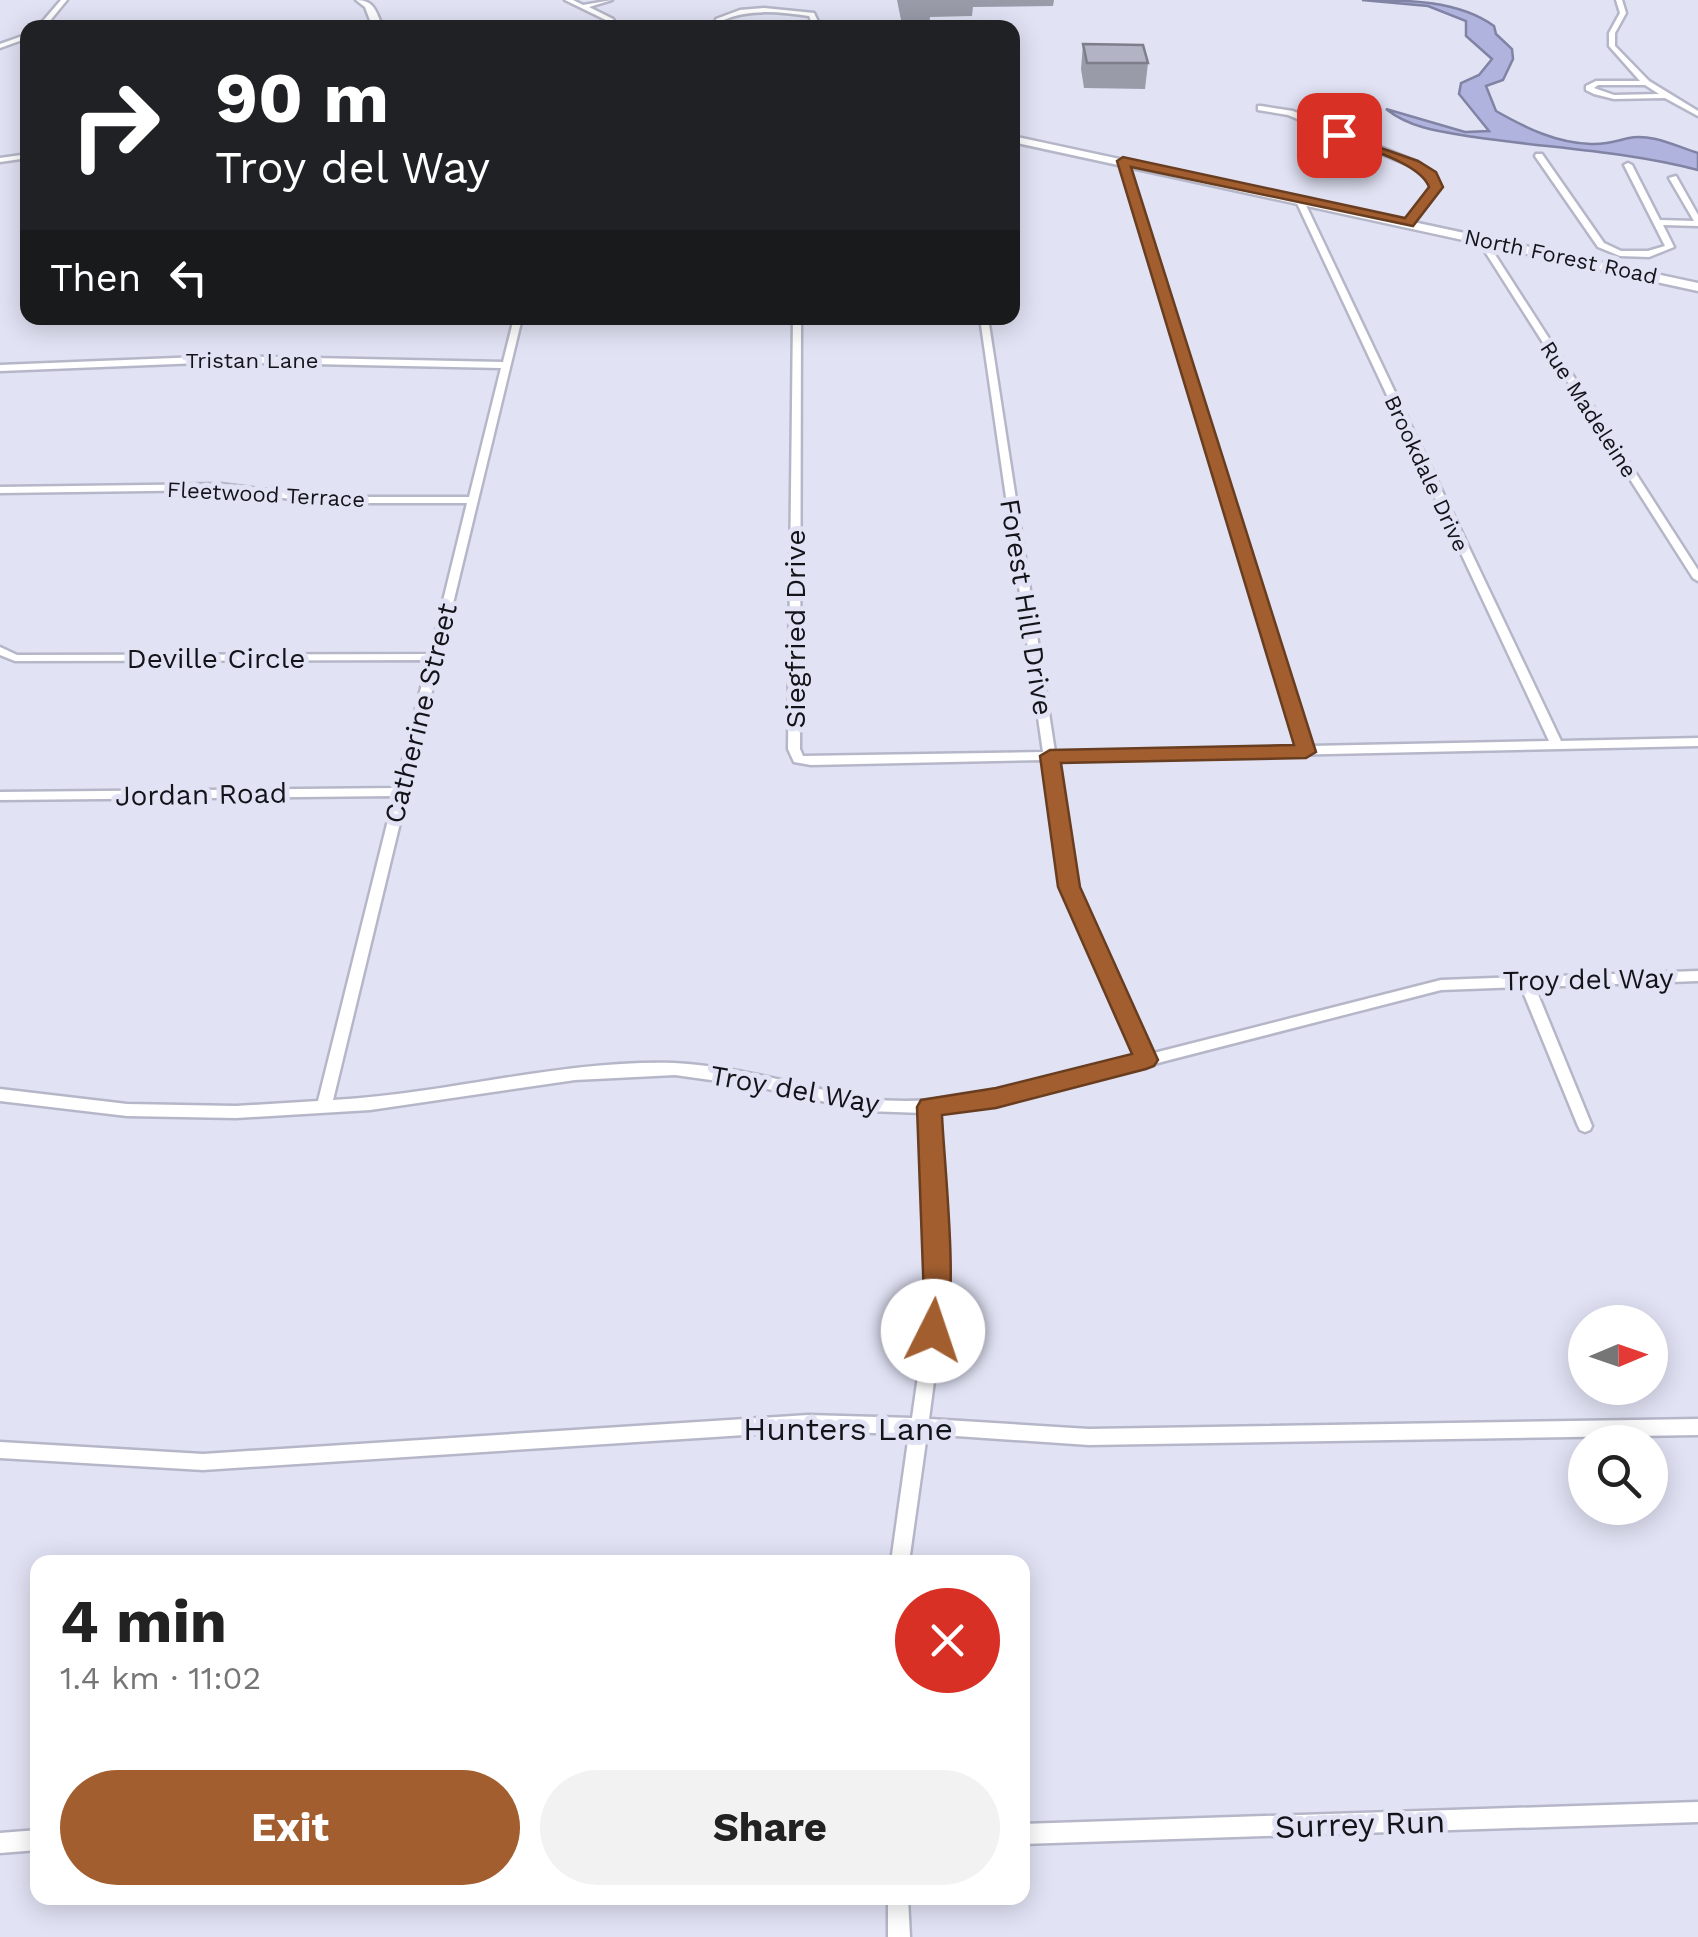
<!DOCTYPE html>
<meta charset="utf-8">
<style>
:root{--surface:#fff;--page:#f2f2f2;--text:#222;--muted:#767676;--accent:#a25e2f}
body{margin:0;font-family:"Work Sans",sans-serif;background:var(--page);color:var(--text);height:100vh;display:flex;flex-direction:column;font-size:38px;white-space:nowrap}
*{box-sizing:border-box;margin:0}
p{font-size:32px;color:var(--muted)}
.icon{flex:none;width:55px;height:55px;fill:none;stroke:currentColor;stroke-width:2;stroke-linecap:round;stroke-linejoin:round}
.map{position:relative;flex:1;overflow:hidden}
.sheet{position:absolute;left:30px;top:1555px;width:1000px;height:350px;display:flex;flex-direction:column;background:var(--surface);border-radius:20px;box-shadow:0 5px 25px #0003}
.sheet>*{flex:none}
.banner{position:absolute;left:20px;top:20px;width:1000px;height:305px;border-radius:20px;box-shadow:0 5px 25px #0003;background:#202124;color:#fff;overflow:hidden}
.needle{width:65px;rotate:88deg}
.tools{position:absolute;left:1568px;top:1305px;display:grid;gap:20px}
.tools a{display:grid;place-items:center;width:100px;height:100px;border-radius:50%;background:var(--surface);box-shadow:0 5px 25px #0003;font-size:50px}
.pin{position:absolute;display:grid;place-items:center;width:85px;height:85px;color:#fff;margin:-42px;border-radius:20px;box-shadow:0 5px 15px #0006}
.me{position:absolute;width:110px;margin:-55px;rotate:4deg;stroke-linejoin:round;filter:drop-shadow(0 0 8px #0008)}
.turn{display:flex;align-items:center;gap:35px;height:210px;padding:0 30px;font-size:45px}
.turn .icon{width:130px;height:130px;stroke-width:2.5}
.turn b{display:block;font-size:70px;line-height:85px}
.then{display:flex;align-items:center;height:95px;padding:0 30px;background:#0003;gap:20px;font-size:38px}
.round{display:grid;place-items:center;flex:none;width:105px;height:105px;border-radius:52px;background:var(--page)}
.summary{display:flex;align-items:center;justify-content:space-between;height:170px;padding:0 30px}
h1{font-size:60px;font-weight:700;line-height:75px}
.button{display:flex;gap:20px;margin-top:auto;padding:20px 30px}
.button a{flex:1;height:115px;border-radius:60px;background:var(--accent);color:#fff;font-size:40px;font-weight:700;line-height:115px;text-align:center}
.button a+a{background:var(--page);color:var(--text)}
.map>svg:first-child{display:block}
</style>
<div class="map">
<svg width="1698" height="1937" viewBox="0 0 1698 1937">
<rect width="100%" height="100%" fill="#e1e3f5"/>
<path fill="#afb3de" stroke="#8083a3" stroke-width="2.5" d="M1362,0C1407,0 1458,0 1494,26L1496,34L1512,49L1513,59L1503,80L1486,86L1496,111C1526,128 1556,143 1591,144C1606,145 1616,141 1629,138C1651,133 1678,147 1698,153V170C1626,151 1548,148 1474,137C1443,132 1411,129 1386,109L1465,132L1489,131L1459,94L1461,83L1479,75L1492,59L1466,36V21L1428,6Z"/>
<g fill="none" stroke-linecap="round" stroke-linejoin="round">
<g stroke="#b5b7c8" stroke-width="5">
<path id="street" d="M61,0H67L44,28H37Z
M565,0H573L583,5L612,0L589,7L613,19L618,28H611L608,21Z
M1616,0H1622L1626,13L1615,33V46L1649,81L1698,111V116L1665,98L1614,99L1594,94L1586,90V86L1596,81H1640L1609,46V33L1620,13ZM1598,85H1645L1659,94L1614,95L1594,88Z
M764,8L814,13L821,28H814L809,16C779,12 749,8 721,21L720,28H714L716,19L740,10Z
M28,34V38L0,48V44Z
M1261,106L1293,111L1417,162L1434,173L1440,187L1411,225H1405V221L1432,187L1428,176L1411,166L1288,115L1258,110V106Z
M28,154V158L0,162V158Z
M1536,154H1542L1604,243L1621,251H1648L1665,246L1624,165L1628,163L1632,165L1660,220L1694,221L1669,178L1676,176L1698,215V226L1663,225L1674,247L1649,257L1620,256L1598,247L1535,156Z
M1123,159L1127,161L1310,746L1549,741L1295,199L1299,197L1303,199L1561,741L1698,738V746L1056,760L1076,887L1150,1054L1441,980L1520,977L1525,975L1530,977L1698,971V981L1535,987L1592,1126L1590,1130L1585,1132L1580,1130L1578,1126L1521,987L1441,990L1018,1099L938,1112L945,1299L929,1419L1089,1429L1698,1419V1435L1089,1445L927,1434L909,1562H891L909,1434L808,1431L203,1470L0,1458V1442L203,1454L808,1415L912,1418L929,1299L923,1113L867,1111L754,1086L675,1075L575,1080L370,1110L236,1118L127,1116L0,1101V1089L127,1104L236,1106L318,1101L394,796L0,800V792L396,788L428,660L15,661L0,655V647L17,655L430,654L467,503H322L221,490L0,493V487L221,484L322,497H469L501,368L225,362L0,371V365L225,356L503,362L514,318H522L333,1100C447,1094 559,1060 674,1063C722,1065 776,1079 824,1090C838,1093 853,1098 868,1099C959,1109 1050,1079 1137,1057L1062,887L1044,760L811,765L794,762L788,749L793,318H801L800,749L803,756L1043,752L980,318H988L1055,752L1298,747L1119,161Z
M1478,237L1485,239L1698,570V581L1693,578L1477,239Z
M1698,1802V1822L1022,1844V1824Z
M38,1830V1850L0,1853V1833Z
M888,1898H908L910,1937H888Z"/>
</g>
<g stroke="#b5b7c8" stroke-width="5">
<path id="secondary" d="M356,0C375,0 376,12 383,28H373L365,7Z
M1012,136L1698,283V291L1012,142Z"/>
</g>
<use href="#street" fill="#fff" fill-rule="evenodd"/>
<use href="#secondary" fill="#fff" fill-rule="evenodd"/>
</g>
<path fill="#999ba9" d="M897,0H1054L1053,6L973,7L972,16L930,17L929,25H902Z
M1083,44L1148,63L1145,89L1084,88L1081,69Z"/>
<path fill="#b2b4c5" stroke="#7d7e8a" stroke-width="2.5" d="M1083,44L1143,45L1148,63H1087Z"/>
<path fill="#a25e2f" stroke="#693d1f" stroke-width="2.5" d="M1335,132L1418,161L1436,172L1443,187L1413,226L1131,167L1316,752L1306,758L1061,763L1080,887L1158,1060L1154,1066L1146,1069L996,1108L942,1115C944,1163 960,1302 943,1339L933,1343L923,1339L919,1331L924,1299L917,1107L921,1100L996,1088L1132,1054L1058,887L1040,756L1050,750L1294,745L1117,161L1123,157L1405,218L1429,187C1420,162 1360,147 1335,137Z"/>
<g text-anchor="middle" stroke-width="10" stroke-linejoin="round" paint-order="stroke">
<g font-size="22" fill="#13141a" stroke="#e1e3f5">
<text transform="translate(1561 256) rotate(12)" y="8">North Forest Road</text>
<text x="252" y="368">Tristan Lane</text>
<text transform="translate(1589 409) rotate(57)" y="8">Rue Madeleine</text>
<text transform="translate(1427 473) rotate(65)" y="8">Brookdale Drive</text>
<text transform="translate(266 494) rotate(3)" y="8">Fleetwood Terrace</text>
</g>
<g font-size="28" fill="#13141a" stroke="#e1e3f5">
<text transform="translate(1027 607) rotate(81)" y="10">Forest Hill Drive</text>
<text transform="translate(795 629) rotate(-90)" y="10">Siegfried Drive</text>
<text x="216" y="668">Deville Circle</text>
<text transform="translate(420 713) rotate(-76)" y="10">Catherine Street</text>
<text transform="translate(201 794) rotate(-1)" y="10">Jordan Road</text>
<text transform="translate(1588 979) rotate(-1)" y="10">Troy del Way</text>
<text transform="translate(795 1089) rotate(10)" y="10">Troy del Way</text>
</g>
<g font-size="32" fill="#13141a" stroke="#e1e3f5">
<text x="848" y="1440">Hunters Lane</text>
<text transform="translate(1360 1824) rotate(-2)" y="11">Surrey Run</text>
</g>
</g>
</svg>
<div class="tools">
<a><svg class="needle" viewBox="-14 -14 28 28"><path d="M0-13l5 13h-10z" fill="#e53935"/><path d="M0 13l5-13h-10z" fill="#767676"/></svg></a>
<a><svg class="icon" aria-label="search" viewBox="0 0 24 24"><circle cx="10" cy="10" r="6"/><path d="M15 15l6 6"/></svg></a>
</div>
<div class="pin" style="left:1339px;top:135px;background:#d93025"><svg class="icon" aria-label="arrive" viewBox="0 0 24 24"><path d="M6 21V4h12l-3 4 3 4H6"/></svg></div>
<svg class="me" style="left:933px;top:1331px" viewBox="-20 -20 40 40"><circle r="19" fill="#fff"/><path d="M0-13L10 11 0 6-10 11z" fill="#a25e2f"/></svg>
<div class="banner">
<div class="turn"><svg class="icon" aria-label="right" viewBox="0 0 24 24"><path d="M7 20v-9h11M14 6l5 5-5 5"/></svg><div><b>90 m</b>Troy del Way</div></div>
<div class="then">Then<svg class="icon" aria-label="left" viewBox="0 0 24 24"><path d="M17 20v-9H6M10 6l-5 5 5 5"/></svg></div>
</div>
<section class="sheet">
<div class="summary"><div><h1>4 min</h1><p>1.4 km · 11:02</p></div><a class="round" style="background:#d93025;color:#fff"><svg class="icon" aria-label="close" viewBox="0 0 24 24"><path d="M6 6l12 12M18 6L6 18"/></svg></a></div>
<div class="button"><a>Exit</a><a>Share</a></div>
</section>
</div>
